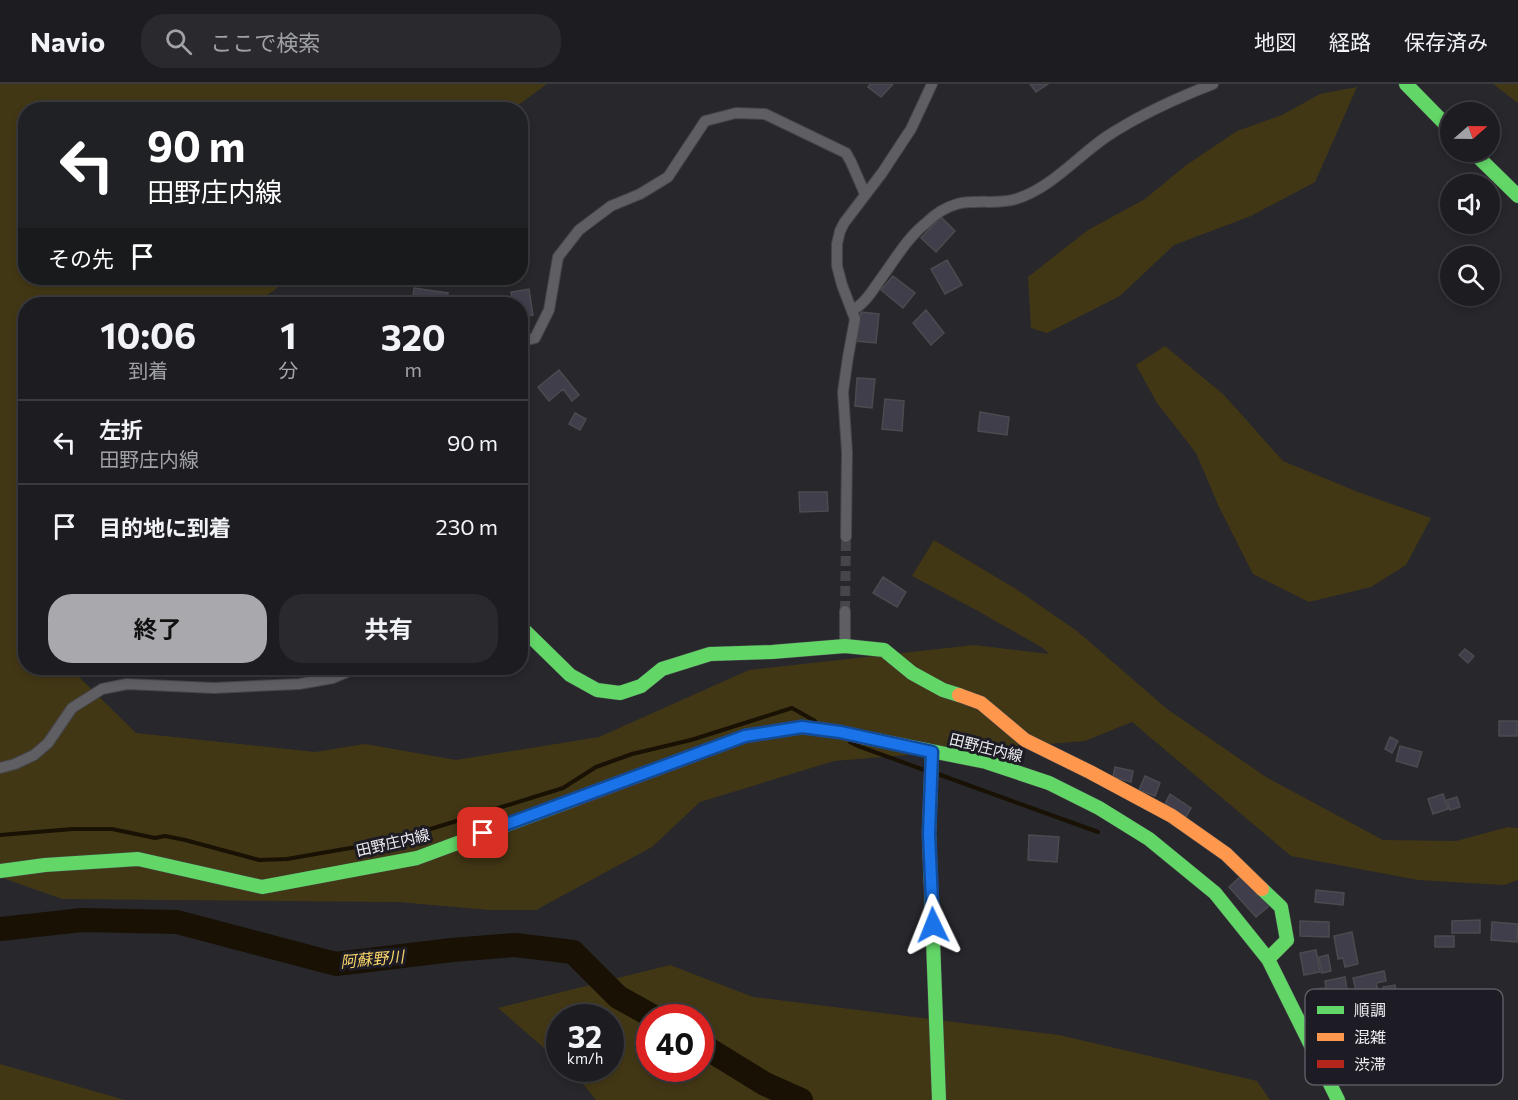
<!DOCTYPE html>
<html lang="ja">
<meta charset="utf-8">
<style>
:root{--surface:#1d1d21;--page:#2a2a2e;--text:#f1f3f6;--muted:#a0a2a5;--line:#3b3b3f;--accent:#a8a8ad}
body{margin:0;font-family:Commissioner,"Noto Sans JP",sans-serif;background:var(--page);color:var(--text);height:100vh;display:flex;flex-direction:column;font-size:22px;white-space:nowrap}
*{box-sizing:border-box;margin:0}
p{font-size:20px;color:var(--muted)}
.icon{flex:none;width:33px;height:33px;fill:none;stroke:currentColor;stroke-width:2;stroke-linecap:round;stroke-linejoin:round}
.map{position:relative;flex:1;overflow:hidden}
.sheet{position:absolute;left:18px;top:213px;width:510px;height:378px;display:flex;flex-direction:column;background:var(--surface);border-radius:24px;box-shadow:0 3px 9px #0003,0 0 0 2px var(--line)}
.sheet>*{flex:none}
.banner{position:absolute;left:18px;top:18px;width:510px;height:183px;border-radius:24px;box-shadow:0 3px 9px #0003,0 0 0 2px var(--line);background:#202124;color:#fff;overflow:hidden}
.needle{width:39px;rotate:70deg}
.controls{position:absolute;left:1440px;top:18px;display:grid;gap:12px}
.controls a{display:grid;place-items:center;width:60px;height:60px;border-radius:50%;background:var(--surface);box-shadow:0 3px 9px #0003,0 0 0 2px var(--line);font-size:30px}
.speed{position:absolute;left:546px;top:920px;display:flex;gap:12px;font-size:30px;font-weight:700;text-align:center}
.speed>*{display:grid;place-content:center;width:78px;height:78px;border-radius:50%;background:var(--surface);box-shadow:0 3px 9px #0003,0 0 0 2px var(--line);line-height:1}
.speed small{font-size:15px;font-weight:400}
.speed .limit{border:9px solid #d22;background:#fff;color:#111}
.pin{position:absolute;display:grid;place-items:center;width:51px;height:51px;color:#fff;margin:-26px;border-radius:12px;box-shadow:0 3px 9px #0006}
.me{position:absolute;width:66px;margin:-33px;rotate:358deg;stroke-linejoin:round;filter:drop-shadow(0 0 4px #0008)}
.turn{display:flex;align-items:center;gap:21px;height:126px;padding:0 30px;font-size:27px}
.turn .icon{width:78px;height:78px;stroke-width:2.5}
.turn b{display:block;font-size:42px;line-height:51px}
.then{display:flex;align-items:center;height:57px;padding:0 30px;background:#0003;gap:12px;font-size:22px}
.eta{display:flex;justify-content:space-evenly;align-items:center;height:102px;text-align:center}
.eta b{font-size:36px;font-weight:700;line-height:42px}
.button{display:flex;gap:12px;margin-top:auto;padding:12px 30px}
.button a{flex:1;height:69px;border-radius:24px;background:var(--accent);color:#111;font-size:24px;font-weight:700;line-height:69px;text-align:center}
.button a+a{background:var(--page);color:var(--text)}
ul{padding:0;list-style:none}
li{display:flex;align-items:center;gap:18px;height:84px;padding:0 30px;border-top:2px solid var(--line)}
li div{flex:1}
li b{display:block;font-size:22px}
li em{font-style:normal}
header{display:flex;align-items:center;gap:36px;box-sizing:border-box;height:84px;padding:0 30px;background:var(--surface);border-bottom:2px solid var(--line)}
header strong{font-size:28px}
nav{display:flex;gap:33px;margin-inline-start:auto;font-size:21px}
.search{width:420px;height:54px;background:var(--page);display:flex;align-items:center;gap:15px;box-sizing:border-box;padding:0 21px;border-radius:24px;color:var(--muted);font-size:22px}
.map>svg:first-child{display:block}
</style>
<header>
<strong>Navio</strong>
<div class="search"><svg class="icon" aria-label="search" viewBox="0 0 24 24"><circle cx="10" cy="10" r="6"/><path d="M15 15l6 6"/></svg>ここで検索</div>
<nav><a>地図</a><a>経路</a><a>保存済み</a></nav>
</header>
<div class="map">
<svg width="1518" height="1016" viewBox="0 0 1518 1016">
<rect width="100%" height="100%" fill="#27272c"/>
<path fill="#423715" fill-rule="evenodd" d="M0,0H547L513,25L26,26V194H291L255,220H26V584H70L136,649L315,668L365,660L456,676L599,653L749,586L974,561L1049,570L1043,564L976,526L912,492L934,456L1016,505L1077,547L1167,625L1266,693L1383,756L1456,757L1508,743L1518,744V796L1504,801L1418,796L1291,772L1132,638L1085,657L834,677L700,718L652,763L536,826H489L398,818L62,815L0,793Z
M1493,0H1518V19Z
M1357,3L1315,98L1251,132L1174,161L1120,212L1047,249L1031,244L1028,193L1088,146L1145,115L1185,82L1237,47L1282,31L1320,10Z
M1165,262L1224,311L1283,377L1358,408L1431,434L1406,481L1371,503L1309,518L1253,490L1219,423L1196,369L1157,319L1136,281Z
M670,881L753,913L1059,951L1257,997L1270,1016H596L575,990L568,984H610V933H560L559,977L498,924ZM650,933H700V984H650Z
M0,980L125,1016H0Z"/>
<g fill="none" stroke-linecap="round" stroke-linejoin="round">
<path stroke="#181104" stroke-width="4" d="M850,658L858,662L927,687
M935,689L1098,748
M0,751L73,745H112L155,754L165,752L185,756L259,776L287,775L385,758L409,750L421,748L563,704L596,683L632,670L691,656L792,624L815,637"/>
<path stroke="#181104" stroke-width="24" d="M0,845L82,836L177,838L336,880L452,866L515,861L573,868L618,913L654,933
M700,960L765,1000L801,1016"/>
</g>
<path fill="#413e4c" stroke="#4b4b4f" stroke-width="1.5" d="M870,0H893L881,13L868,3Z
M1030,0H1048L1036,8Z
M941,133L955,147L936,168L921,154Z
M947,176L962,201L945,210L931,185Z
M893,192L915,209L903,224L881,206Z
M414,204L448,209L447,220H412Z
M529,205L533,231L520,233V220H513L511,208Z
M926,226L944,249L931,261L913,239Z
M861,228L879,230L876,259L856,257Z
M559,286L579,311L572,317L563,305L549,317L538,303Z
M857,294L875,295L872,324L855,322Z
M885,315L904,317L902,347L882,345Z
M980,328L1009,333L1007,351L978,347Z
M575,329L586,335L580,346L569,340Z
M799,408H827L828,427L800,428Z
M883,493L906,508L897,523L873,509Z
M1465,565L1474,572L1468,579L1459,571Z
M1499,637H1517V652H1499Z
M1390,653L1398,657L1392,669L1385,665Z
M1400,662L1422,668L1417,683L1396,677Z
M1115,683L1133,687L1131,698L1113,693Z
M1145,692L1160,699L1155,712L1139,706Z
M1170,710L1191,724L1186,733L1165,720Z
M1443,710L1448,725L1433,730L1428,715Z
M1457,713L1460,723L1450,726L1447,716Z
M1029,751L1059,753L1057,778L1028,776Z
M1243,790L1271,820L1256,833L1229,803Z
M1316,806L1344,809L1343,821L1315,818Z
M1480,836V849H1452V837Z
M1300,837L1329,838V853L1300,852Z
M1492,838L1518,840L1517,858L1491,856Z
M1352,848L1358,880L1345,883L1343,874L1338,875L1334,852Z
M1435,852H1454V863H1435Z
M1316,866L1320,888L1304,891L1300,869Z
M1328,871L1331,887L1322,889L1319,873Z
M1384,887L1386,897L1376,899L1378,906L1357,911L1353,894Z
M1345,893L1353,943L1324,949L1316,905L1326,904L1325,897Z
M1395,901L1401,933L1390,935L1383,903Z"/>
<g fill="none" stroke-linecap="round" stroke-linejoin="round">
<path stroke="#45454a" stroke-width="10" stroke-dasharray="10 5" stroke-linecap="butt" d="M845,527L846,453"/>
<g stroke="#454549" stroke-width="12">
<path id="street" d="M852,226C864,221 872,207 880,196C894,177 907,154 926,139C934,131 946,123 957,120C976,115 997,121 1016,115C1050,105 1078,72 1106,53C1139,31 1177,14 1213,0
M520,258L535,254L549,226L558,173L579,146L611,122L640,110L668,93L705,37L736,29L765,30L846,69L851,78L865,110
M846,453L847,368L843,308L848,273L855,235L842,201L837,182V160L840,147L844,139L882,89L905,54L911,45L932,0
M845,562V527
M0,684L15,680L34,671L48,659L72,624L102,605L127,600L214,604L299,600L333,594L357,584"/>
</g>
<g stroke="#454549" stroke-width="15">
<path id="fast" d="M1406,0L1450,45
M1473,68L1518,112
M520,542L570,591L597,606L620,609L641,602L662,585L710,570L772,568L845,562L884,566L912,589L943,606L959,611
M862,653L986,678L1049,699L1099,724L1149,755L1215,809L1268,875L1338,1016
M932,668L929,750L939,1016
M0,787L45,781L138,775L262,803L417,774L576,715
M1262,805L1281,823L1287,856L1268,875"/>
</g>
<g stroke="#454549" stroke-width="15">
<path id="slow" d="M959,611L981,619L1025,656L1090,688L1172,732L1226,770L1262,805"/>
</g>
<g stroke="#454549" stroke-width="15">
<path id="jam" d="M576,715L745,652L802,643L840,648L862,653"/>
</g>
<use href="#street" stroke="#5f5e63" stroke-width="10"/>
<use href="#fast" stroke="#63d668" stroke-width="14"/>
<use href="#slow" stroke="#ff974d" stroke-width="14"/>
<use href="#jam" stroke="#b3261e" stroke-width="14"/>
</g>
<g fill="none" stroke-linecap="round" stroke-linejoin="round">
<g stroke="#114b97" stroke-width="15">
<path id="route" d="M483,749L745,652L802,643L840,648L932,668L929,750L933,841"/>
</g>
<use href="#route" stroke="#1a73e8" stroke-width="10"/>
</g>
<g text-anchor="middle" stroke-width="6" stroke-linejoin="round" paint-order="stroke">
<g font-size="15" fill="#eeedf3" stroke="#1d1b24">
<text transform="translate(986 664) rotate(14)" y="5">田野庄内線</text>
<text transform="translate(393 759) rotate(-13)" y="5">田野庄内線</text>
</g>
<g font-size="16" font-style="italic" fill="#fad66a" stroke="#1d1b24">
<text transform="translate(372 875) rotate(-5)" y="6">阿蘇野川</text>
</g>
</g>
<rect x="1305" y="905" width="198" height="96" rx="9" fill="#1d1b24" stroke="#5c5a62" stroke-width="1.5"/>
<rect x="1317" y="922" width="27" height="8" fill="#63d668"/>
<rect x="1317" y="949" width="27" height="8" fill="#ff974d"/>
<rect x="1317" y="976" width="27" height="8" fill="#b3261e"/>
<g font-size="16" fill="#eeedf3">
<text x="1354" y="932">順調</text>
<text x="1354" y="959">混雑</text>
<text x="1354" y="986">渋滞</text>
</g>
</svg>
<div class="controls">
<a><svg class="needle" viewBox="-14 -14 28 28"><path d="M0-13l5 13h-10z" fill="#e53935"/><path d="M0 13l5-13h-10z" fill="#a0a2a5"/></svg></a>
<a><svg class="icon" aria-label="sound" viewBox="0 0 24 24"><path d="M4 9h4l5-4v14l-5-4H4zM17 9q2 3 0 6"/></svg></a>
<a><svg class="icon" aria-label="search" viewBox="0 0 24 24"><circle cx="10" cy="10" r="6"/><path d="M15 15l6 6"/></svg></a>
</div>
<div class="speed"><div>32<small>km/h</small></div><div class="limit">40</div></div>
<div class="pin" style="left:483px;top:749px;background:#d93025"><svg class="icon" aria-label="arrive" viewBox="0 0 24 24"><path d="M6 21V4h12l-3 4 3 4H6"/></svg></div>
<svg class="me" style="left:933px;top:841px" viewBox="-20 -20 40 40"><path d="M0-17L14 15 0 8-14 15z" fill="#1a73e8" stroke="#fff" stroke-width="4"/></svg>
<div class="banner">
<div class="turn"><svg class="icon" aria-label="left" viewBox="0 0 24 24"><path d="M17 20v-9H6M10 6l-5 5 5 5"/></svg><div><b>90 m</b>田野庄内線</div></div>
<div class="then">その先<svg class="icon" aria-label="arrive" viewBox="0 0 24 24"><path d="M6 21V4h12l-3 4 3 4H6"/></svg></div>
</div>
<section class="sheet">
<div class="eta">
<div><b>10:06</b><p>到着</p></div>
<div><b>1</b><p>分</p></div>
<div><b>320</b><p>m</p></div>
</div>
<ul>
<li><svg class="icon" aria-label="left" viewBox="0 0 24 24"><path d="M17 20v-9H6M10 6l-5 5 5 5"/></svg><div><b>左折</b><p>田野庄内線</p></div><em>90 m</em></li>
<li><svg class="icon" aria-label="arrive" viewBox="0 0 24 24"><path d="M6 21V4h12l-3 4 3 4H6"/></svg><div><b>目的地に到着</b></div><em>230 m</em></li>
</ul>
<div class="button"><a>終了</a><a>共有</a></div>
</section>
</div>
